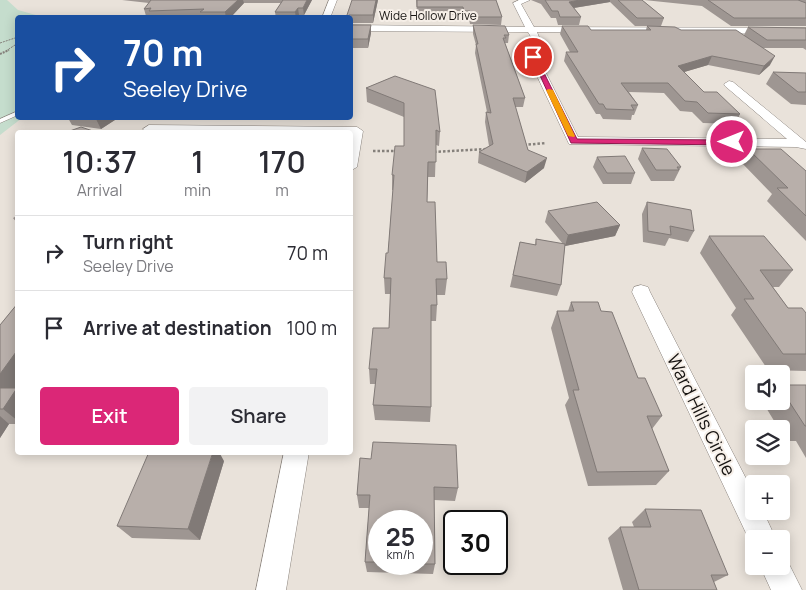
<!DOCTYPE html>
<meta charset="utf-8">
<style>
:root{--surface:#fff;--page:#f2f2f3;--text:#2b2b33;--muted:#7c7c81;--line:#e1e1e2;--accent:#db2777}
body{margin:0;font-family:Manrope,sans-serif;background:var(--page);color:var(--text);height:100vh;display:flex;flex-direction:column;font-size:19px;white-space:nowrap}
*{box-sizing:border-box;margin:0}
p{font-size:16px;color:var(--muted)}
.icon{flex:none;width:28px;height:28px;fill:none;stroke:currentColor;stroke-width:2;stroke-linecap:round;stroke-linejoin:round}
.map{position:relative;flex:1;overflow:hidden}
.details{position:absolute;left:15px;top:130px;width:338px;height:325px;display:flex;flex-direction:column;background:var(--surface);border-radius:5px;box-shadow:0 2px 12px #0003}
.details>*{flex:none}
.hud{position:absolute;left:15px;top:15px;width:338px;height:105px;border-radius:5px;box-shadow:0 2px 12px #0003;background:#1a4fa0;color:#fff;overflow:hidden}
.buttons{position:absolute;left:745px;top:365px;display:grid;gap:10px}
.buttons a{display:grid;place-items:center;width:45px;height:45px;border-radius:5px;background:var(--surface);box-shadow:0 2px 12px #0003;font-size:25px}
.speed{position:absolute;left:368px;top:510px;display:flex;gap:10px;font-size:25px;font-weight:700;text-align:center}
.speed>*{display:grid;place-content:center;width:65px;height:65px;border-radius:50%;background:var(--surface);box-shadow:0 2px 12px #0003;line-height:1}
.speed small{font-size:12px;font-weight:400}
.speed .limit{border:2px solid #111;border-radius:8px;background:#fff;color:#111}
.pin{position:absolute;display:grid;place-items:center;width:42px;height:42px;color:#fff;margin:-21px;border:2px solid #fff;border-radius:50%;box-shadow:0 1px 5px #0007}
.me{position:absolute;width:55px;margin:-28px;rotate:270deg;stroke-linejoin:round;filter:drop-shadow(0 0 4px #0008)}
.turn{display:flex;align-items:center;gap:18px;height:105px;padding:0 25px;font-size:22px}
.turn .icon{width:65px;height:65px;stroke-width:2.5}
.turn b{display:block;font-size:35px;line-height:42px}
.eta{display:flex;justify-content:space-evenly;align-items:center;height:85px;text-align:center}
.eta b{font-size:30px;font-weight:600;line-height:35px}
.action{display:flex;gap:10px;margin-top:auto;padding:10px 25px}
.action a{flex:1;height:58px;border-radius:5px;background:var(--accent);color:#fff;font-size:20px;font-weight:600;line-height:58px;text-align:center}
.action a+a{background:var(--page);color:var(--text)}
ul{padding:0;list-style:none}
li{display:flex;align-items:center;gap:15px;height:75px;padding:0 25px;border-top:1px solid var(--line)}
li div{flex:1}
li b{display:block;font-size:19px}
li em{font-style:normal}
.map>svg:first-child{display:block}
</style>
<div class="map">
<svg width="806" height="590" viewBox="0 0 806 590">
<rect width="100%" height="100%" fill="#e9e2da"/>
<path fill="#c5ddcd" d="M0,0H7L18,10L43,17L18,18V118H22L0,135Z"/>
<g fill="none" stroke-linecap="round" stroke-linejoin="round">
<g stroke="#8b847e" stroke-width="1">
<path id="lane" d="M18,111V115L0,123V119Z"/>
</g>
<g stroke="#8b847e" stroke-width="1">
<path id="street" d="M329,0H337L330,18H322Z
M519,0H530L521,4L534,27L806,28V34L537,32L539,37L538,57L578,137L787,139L725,86L724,84L729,81L733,82L806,142V149L796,147L569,144L528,57L531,37L528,32L350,31V25L525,27L513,3Z
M149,125L357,127L363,131L357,167L350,171V132H145L143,129Z
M641,285L648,287L650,292L754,494V511H763L776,539H754V550L632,292L634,287Z
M284,452H309L286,590H256Z
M781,554L785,556L802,590H771L760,566H781Z"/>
</g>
<path stroke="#85807b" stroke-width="1" stroke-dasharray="2 1" stroke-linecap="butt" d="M0,43L18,37
M6,51L18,43"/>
<path stroke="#85807b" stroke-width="2" stroke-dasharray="2 1" stroke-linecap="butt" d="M0,54L9,50"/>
<path stroke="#85807b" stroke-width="2.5" stroke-dasharray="2.5 2" stroke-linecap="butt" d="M524,145L546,143
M373,151H398
M434,152L488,149"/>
<use href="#lane" fill="#fff" fill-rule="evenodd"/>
<use href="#street" fill="#fff" fill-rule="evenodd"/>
</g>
<path fill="#9e9692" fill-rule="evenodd" d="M122,0H312L304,15H299L298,18H276L275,12L281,3H244L230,18H202L201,17L151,18V16H146L144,9L149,3Z
M378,0L373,23H350V18H346Z
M416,0H496L502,17L501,25L470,24L469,19H463L462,15L417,14Z
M531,0H642L664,18L661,26H635L610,2L574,8L581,17L579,25H558L556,18H551L541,4Z
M644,0H806V26H731L702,6Z
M350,25H371V33L368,48H350Z
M473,25L509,35L508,43H505L525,98L523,107H515L528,150L544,168L525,183L478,163L479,152L489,146L485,122L486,112H487L475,53L476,45L473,34Z
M562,26L591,30H646L647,26L681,30L744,35L748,27L806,28V50L803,48H763L770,65L759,75L708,65L684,72L704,92L740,114L735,124L703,123L692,112L680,111L664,93L629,92L638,105L634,115H632L631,120L603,119L600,114H596L564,61L566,52H570L560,34Z
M773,72L806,73V105L791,104L766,84Z
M395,76L440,132L439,146L436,145L435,177H428L427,202L437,262L447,279L445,295H436L437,305L436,321H431V407L430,422L375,420L373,405L376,384H370L369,369L389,328L391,294H385L384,278L388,253L393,190H392V175L404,146V117L367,102L366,88Z
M68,118H118L101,129L72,125Z
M642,148L681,167L674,181H651L638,159Z
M748,149L806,171V241L767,201L772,194L741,162Z
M597,157L635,173L631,184H603L593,167Z
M647,202L694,231L688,242L669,238L665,246L643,242L642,214Z
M548,211L620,225L615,236L565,246L561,285L557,296L510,287L520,242L535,245L536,239L563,244L545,222Z
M18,215V224L13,218Z
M709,236L793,270L779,287H773L788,308L806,313V371L768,370L731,315L736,308L700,253Z
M571,302L601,311L638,378L662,416L652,429L669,471L656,485L588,486L565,405L569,398L551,328L557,311H568Z
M18,303V424H9L0,438V325Z
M781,385H806V458L796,441H786L781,433V429H779L762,401H781Z
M360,458L458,488L455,501L434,500L435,564L433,574L367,572L365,562L369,508H359L357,495ZM379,521L421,564H379Z
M224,461L200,540L132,538L117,526Z
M645,509L728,575L714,582L717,590H623L608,538L620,527H634L632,522Z"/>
<path fill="#817a77" d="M238,0H243L244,3L230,18H226L225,12Z
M307,0H312L304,15L303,8Z
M376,0H378L373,23V15Z
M580,0H610V2L567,9L569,2Z
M298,8L299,15L298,18H296L295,12Z
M371,25V33L368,48V39Z
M712,56L708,65L674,75L678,66Z
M775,56L770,65L759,75L764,66Z
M98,118H118L101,129L96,119Z
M547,158L544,168L525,183L527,172Z
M620,225L615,236L565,246L568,235Z
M16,352L18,354V421L3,409L0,396V374Z
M0,416L9,424L0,438Z
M213,452H219L224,461L200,540L188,529Z"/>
<path fill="#b8afaa" stroke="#817a77" d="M151,0H238L225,12H200L204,9L149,11L151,8L144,9Z
M283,0H307L303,8H298L295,12H275Z
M352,0H376L373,15H349L348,18H346Z
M417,0H496L502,17H471L470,11H464L463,7H417Z
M545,0H580L569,2L581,17H560L558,11H552Z
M618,0H642L664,18H637Z
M708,0H798L806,3V18H734Z
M350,25H371L368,39H350Z
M473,25L505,26L509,35H504L506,38H503L525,98H513L528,150L547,158L527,172L479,152L493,144L486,112L491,113L476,44H478Z
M562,26H588L591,30H651L647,26L675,27L681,30H736L775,56L764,66L712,56L678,66L704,92H717L740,114L708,113L697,102L685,101L668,83H621L638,105H631L634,110L606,109L603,104H599L566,52H578Z
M748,27L806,28V40H767Z
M773,72L806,73V92H798Z
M395,76L435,90L440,132L436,130V162H428L427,202H435L437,262H446L447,279H436L437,305H431V407L373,405L377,369H369L373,328H389L391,278H384L386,253H388L394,175H392L395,146H404V103L366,88Z
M81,127L96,132H67Z
M642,148L667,149L681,167H677L679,170H656Z
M748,149H781L806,171V216L777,188H788Z
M625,156L635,173H607L597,157Z
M597,202L620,225L568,235L548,211Z
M647,202L691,210L694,231L670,226L671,235L648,231Z
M709,236H764L793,270H760L788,308H802L806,313V354H783L744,299H754Z
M536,239L565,244L561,285L513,275L520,242L536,245Z
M571,302H598L601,311L612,312L638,378H645L662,416H647L669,471L597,472L573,390H579L557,311H574Z
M18,303V352H16L0,374V325Z
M781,385H806V426H805L781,389Z
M0,388H17L3,409H0Z
M373,442L456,445L458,488L434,487L435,564H421V521H379V562H365L370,495H357L360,458L371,459Z
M149,452H213L188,529L117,526Z
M645,509L701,510L728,575H711L717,590H639L620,527H651Z"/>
<path fill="#db2777" stroke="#8e194d" d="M531,56L536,57L577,139L732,140L736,142L732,145L571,143Z"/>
<path fill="#f59e0b" d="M549,89L553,90L575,136L574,137L568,136L546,90Z"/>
<g text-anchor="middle" stroke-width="4" stroke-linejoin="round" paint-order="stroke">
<g font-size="12" fill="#171412" stroke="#f6efe8">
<text x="428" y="20">Wide Hollow Drive</text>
</g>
<g font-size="18" fill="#171412" stroke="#f6efe8">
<text transform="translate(701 415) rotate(64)" y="6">Ward Hills Circle</text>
</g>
</g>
</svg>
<div class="buttons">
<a><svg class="icon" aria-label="sound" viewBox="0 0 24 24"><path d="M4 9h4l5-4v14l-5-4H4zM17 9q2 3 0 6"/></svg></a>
<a><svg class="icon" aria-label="layers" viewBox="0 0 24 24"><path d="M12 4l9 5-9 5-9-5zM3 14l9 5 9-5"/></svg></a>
<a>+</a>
<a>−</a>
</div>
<div class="speed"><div>25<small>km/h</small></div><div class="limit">30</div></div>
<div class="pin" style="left:533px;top:57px;background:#d93025"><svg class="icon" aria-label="arrive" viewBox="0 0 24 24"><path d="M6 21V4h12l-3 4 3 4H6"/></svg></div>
<svg class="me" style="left:732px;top:142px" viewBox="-20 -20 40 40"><circle r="17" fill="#db2777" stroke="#fff" stroke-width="3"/><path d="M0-11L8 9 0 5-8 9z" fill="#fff"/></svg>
<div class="hud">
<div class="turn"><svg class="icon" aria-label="right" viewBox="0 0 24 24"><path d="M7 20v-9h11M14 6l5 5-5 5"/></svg><div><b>70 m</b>Seeley Drive</div></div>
</div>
<section class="details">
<div class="eta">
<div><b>10:37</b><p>Arrival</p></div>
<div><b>1</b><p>min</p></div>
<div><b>170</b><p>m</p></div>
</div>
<ul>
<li><svg class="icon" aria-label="right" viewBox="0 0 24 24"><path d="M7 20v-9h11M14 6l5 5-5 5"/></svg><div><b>Turn right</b><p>Seeley Drive</p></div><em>70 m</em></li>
<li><svg class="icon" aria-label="arrive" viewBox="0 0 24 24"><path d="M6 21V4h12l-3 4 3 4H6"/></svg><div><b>Arrive at destination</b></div><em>100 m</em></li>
</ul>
<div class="action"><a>Exit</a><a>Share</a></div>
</section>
</div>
